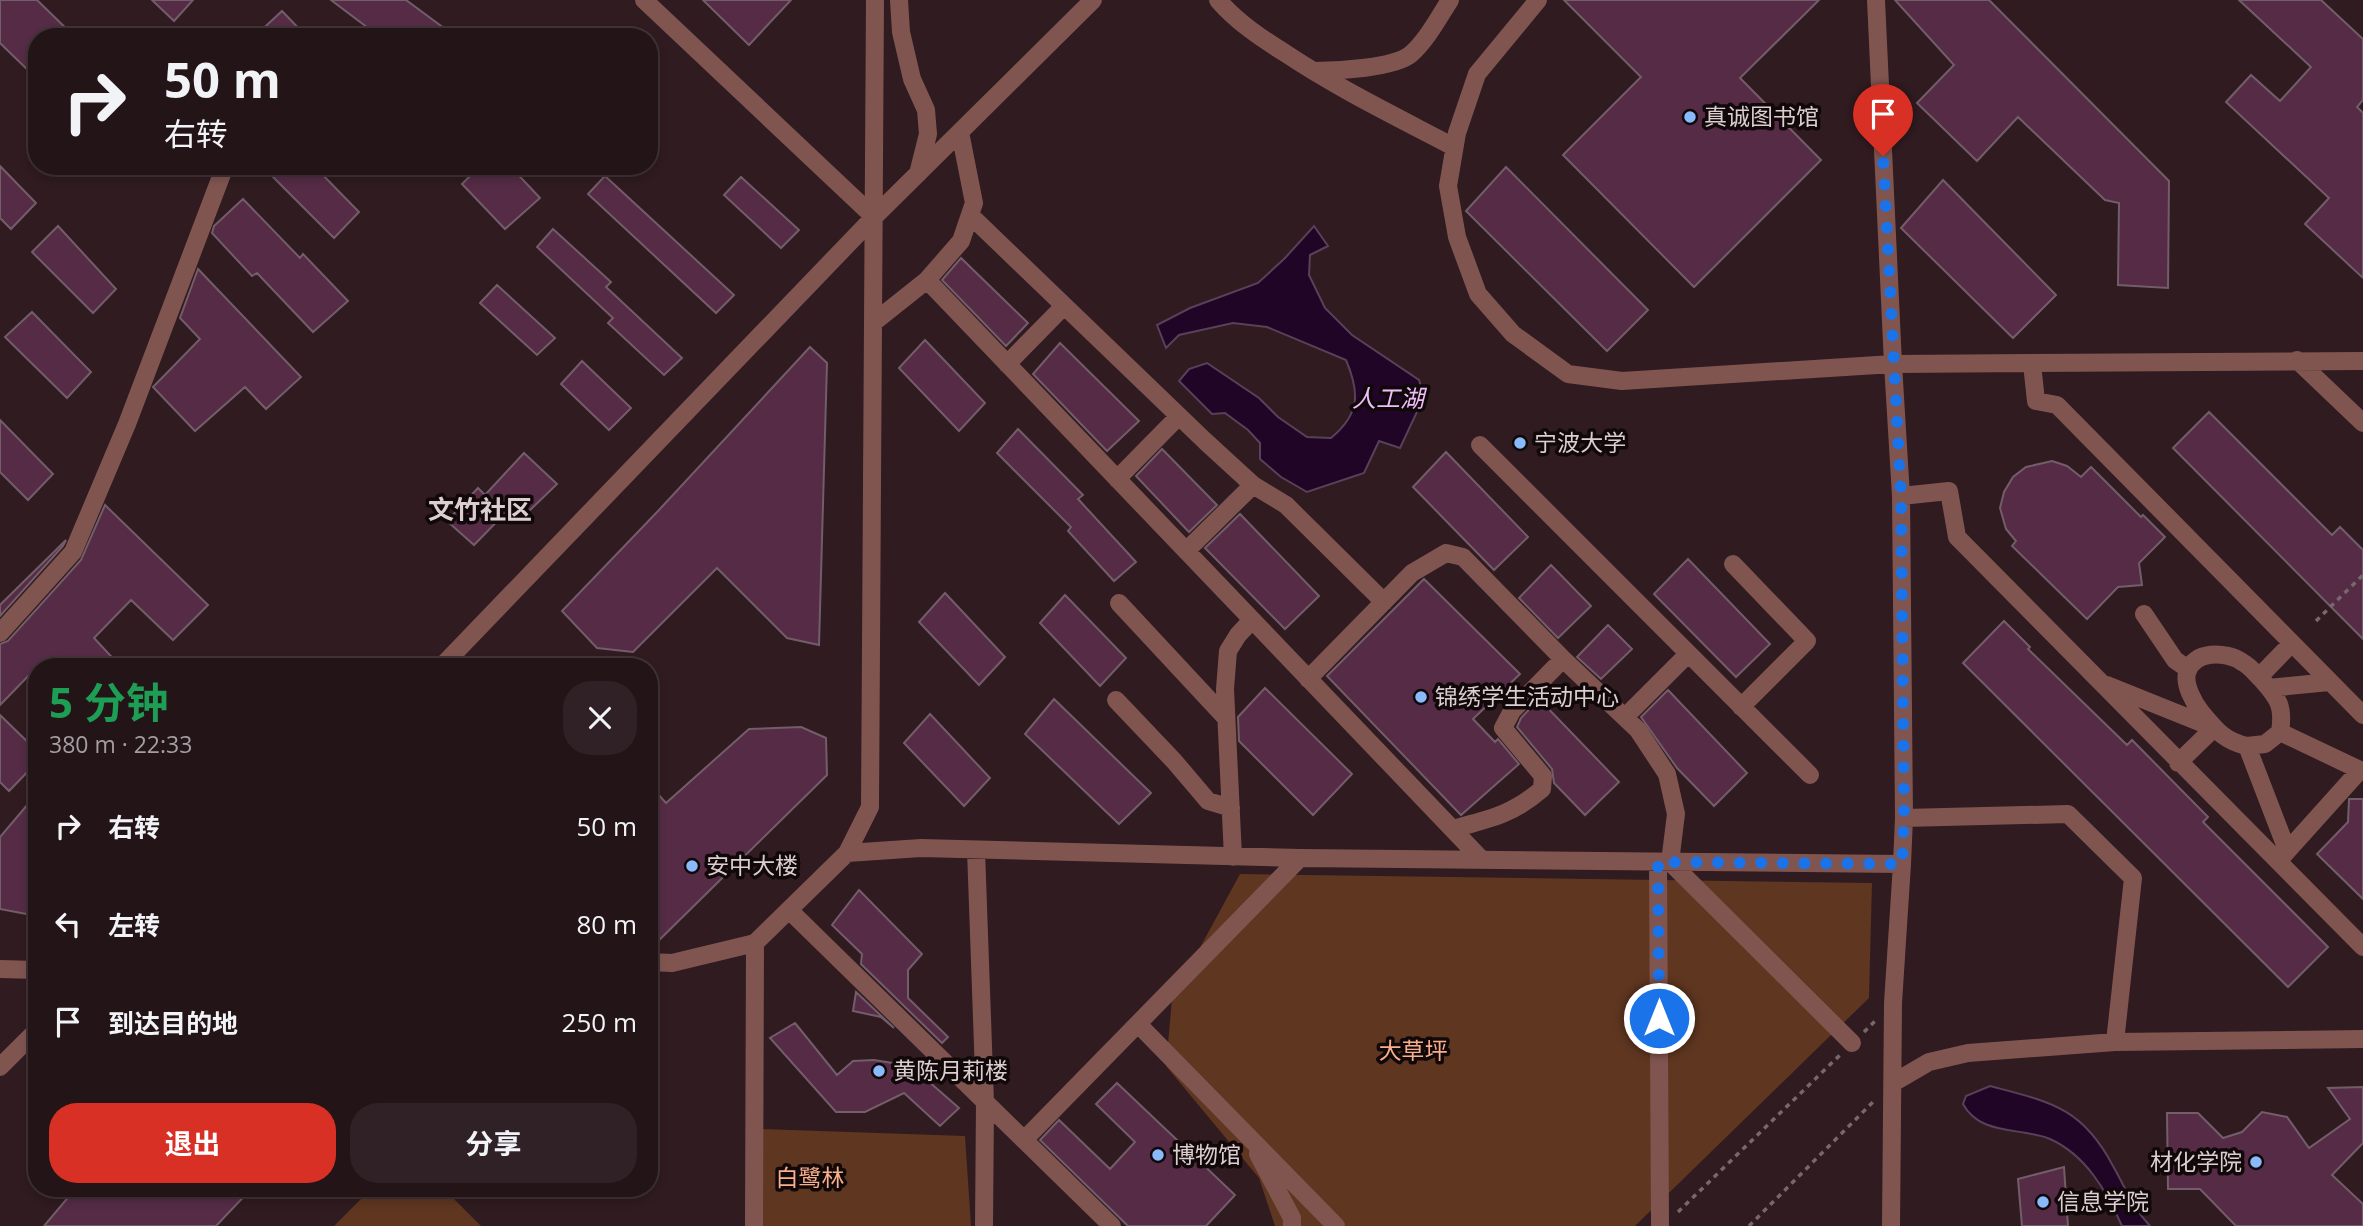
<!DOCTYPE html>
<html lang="zh">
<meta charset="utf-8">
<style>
:root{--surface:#231418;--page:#2f2125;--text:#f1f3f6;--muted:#a39ea2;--line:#403337;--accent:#d93025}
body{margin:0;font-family:"Open Sans","Noto Sans SC",sans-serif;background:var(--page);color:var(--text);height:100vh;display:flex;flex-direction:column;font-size:26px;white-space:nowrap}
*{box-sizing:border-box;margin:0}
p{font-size:23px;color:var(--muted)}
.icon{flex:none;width:38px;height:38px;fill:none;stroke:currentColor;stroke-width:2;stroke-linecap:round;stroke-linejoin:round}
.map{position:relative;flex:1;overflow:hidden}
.details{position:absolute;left:28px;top:658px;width:630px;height:539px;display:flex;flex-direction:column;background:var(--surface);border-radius:28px;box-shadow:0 4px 10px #0003,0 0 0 2px var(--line)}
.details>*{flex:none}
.top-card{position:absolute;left:28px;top:28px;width:630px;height:147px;border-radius:28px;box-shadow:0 4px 10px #0003,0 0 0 2px var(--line);background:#231418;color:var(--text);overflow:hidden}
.pin{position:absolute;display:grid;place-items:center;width:60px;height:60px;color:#fff;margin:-72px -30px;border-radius:50% 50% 50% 0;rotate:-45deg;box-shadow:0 0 7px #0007}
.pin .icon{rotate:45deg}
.me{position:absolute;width:77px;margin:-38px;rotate:0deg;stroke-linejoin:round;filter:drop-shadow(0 0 5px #0008)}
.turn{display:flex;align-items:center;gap:24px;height:147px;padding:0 21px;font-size:32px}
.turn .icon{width:91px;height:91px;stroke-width:2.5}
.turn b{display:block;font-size:49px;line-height:60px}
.round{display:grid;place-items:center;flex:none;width:74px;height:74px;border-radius:28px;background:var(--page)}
.headline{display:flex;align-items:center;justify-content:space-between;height:119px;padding:0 21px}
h1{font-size:42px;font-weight:700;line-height:52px;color:#1e9e55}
.action{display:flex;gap:14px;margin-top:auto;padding:14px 21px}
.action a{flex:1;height:80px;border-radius:28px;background:var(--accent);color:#fff;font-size:28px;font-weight:700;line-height:80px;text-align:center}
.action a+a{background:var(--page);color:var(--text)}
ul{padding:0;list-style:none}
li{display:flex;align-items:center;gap:21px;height:98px;padding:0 21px}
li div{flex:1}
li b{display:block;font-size:26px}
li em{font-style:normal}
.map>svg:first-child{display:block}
</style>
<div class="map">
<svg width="2363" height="1226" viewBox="0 0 2363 1226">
<rect width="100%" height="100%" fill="#2f1b20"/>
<path fill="#5f3620" d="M1240,874L1872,883L1869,998L1635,1226H1275L1259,1178L1166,1066L1172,999Z
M759,1129L965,1136L971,1226H763Z
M372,1188H443L481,1226H334Z"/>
<path fill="#200526" stroke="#584159" stroke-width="2" d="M1314,226L1328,246L1310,255L1309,275L1325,308L1352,335L1419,380L1424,397L1400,448L1379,441L1364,473L1307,492L1281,477L1260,459V443L1248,430L1225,413L1212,414L1179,381L1189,369L1207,363L1259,398L1278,417L1307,437L1331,438C1360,414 1360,393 1346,360L1267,327L1233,323L1179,335L1166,348L1157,325L1190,308L1258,283L1285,258Z
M1990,1086C2050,1102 2082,1107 2113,1166C2125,1187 2133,1208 2150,1226H2122C2107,1192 2086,1155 2050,1139C2021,1127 1980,1136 1963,1104L1966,1096Z"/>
<path fill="#552b46" stroke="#725d69" stroke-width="2" d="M0,0H37L75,37H37V79L0,43Z
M152,0H193L174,21Z
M331,0H406L456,37H380Z
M703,0H791L749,45Z
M1564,0H1819L1740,78L1821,160L1694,287L1563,155L1641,77Z
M1895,0H1989L2169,181L2168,288L2118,285L2119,203L2105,200L2018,117L1977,161L1917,103L1954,65Z
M2239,0H2321L2363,39V100L2357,107L2363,113V278L2305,224L2329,198L2226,102L2251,75L2280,101L2311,67Z
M282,11L307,37H254Z
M0,166L36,203L11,229L0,218Z
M262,166H314L359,212L334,238Z
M480,166H510L540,198L505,229L462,184Z
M1506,167L1648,310L1607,351L1466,211Z
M605,176L734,295L716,313L588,194Z
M741,177L799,230L781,248L724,195Z
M1943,180L2056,295L2013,338L1901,228Z
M243,199L300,258L303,254L348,301L313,332L257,273L252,276L212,233L214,226Z
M58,226L116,289L93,313L32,252Z
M553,229L611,282L606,287L682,358L664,375L608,323L613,318L537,247Z
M961,258L1028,323L1006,346L942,280Z
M198,269L301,377L266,409L245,387L195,431L153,387L200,339L180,318Z
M497,285L555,338L537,355L480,303Z
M32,312L91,372L67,398L5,337Z
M925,340L985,403L959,431L899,368Z
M1060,343L1139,421L1107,451L1033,374Z
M810,347L827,363L819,645L787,638L717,568L633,652L597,648L562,611L659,510Z
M582,361L631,408L609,430L561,384Z
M2209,412L2332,535L2340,527L2363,550V639L2173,448Z
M0,420L53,474L28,500L0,472Z
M1018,429L1083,495L1078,499L1136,562L1114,581L1068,531L1071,527L997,453Z
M1162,449L1217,505L1189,532L1136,476Z
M1446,452L1528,537L1494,570L1413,487Z
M524,453L557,484L527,513L516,502L474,545L447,521L478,488L485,495Z
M2052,461L2067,466L2081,477L2091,467L2141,517L2143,515L2165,537L2139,563L2142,585L2118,587L2087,619L2012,546L2016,541L2006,529L2000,508L2004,492L2013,477L2026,467Z
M105,505L208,605L173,640L131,600L94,638L121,667H37L0,705V644L8,641L81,560Z
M1240,514L1319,596L1285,629L1205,548Z
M66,540L63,546L0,616V605Z
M1688,559L1770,644L1736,677L1654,594Z
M1551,565L1591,606L1558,638L1519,598Z
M1424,579L1520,674L1473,719L1495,742L1498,739L1519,764L1461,815L1327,676Z
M945,593L1005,657L979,685L919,622Z
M1065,595L1126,658L1100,686L1040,623Z
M2004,621L2030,647L2028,649L2127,745L2132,740L2208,817L2203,822L2328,947L2288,987L1963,663Z
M1608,625L1632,649L1601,679L1577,657Z
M1265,688L1352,774L1313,815L1239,741L1238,717Z
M1668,690L1747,773L1714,806L1677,768L1641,717Z
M1054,699L1151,793L1119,824L1025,734Z
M1539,699L1619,782L1585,815L1554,783L1552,769L1517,727L1521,718Z
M930,714L990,778L964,806L904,743Z
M0,715L37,751V762L9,791L0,782Z
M801,727L826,738L827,775L649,950V784L666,803L749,729Z
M2349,799H2363V899L2317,854L2348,822Z
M28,804L37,813V916L0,909V837Z
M859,890L922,954L908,970V998L948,1037L942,1043L861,964L862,954L832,925Z
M856,992L894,1028L881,1017L853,1011Z
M795,1023L837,1075L853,1061L874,1060L911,1066L959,1108L940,1126L904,1093L865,1112H836L770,1038Z
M1117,1083L1235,1195L1206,1226H1128L1040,1140L1059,1120L1110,1169L1135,1142L1096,1104Z
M2363,1087V1143L2332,1175L2363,1204V1226H2236L2200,1189H2168L2167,1113H2198L2223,1138L2242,1132L2262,1112L2287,1117L2309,1148L2350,1119L2328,1088Z
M2064,1167L2068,1226H2022L2018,1179Z
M76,1188H252L216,1226H44Z"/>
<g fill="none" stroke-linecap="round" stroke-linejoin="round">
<path stroke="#79686b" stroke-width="3.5" stroke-dasharray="5 5" stroke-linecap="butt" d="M2316,621L2363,575
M1864,1032L1876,1020
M1678,1212L1841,1054
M1749,1226L1874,1101"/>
<path stroke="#805550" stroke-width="18" d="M899,0L901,32L912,79L926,110L928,134L918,174
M1218,0C1237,22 1261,38 1285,53C1339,89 1397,117 1454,147
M1538,0L1477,74L1457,133L1448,186L1457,237L1478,294L1513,334L1568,374L1622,381L1893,364L1876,0
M1314,71C1337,71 1395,68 1411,54C1427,40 1439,17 1450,0
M970,215L1205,441L1253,485L1286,505L1384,602
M874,217L1093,0
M927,280L1482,860
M873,323L927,280L961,241L974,203L960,132
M2297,360L2363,423
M1007,364L1064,306
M2032,364L2036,401L2057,405L2363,715
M1480,445L1810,775
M1117,479L1179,416
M1901,496L1949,491L1957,537L2363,947
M1186,551L1253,485
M1733,564L1807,641L1741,707
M1119,603L1226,718
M2144,614L2175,660L2188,669
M0,633L73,552L127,424L225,166
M441,667L874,217L644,0
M2259,677L2292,643
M1308,679L1412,573L1446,553L1463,557L1563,659L1638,730L1667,774L1676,814L1670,862L1852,1043
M2107,685L2214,728L2178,763
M2269,688L2329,682
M1116,700L1174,761L1208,801L1231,808
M1625,717L1688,654
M2280,732L2360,770L2281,858
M2247,746L2265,744L2280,732C2284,707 2279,699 2262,680C2256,674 2250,666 2242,662C2226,651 2193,650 2187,673C2184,685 2194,703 2201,712C2216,730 2224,741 2247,746L2287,850
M1904,818L2068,814L2133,878L2115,1042
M1452,829C1489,819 1512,815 1542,789L1543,776L1503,728L1512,711L1563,659
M976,850L985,1102L984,1226
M847,853L870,807L875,0
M1233,857L1225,689L1228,651L1238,635L1252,620
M1658,862L1660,1226
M1902,864L1904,818L1901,496L1893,364L2363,361
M789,910L1112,1226
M649,962L672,963L755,943L847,853L921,848L1300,858L1902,864L1893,1003L1891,1226
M0,969L37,970
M1138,1024L1336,1226
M0,1067L37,1030
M1893,1083L1929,1062L1968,1053L2115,1042L2363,1039
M1024,1140L1300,858
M1258,1154L1292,1218V1226
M754,1226L755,943"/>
</g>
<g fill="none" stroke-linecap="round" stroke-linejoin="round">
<path stroke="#1a73e8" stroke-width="12" stroke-dasharray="0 21.6" d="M1659,1018L1658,862L1902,864L1904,818L1901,496L1883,156"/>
</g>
<g fill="#89bafc" stroke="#11080a" stroke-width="2.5">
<circle cx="1690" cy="117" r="7"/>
<circle cx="1520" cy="443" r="7"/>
<circle cx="1421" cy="697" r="7"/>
<circle cx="692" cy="866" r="7"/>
<circle cx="879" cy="1071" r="7"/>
<circle cx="1158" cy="1155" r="7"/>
<circle cx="2256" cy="1162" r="7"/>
<circle cx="2043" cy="1202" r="7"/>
</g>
<g text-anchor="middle" stroke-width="7" stroke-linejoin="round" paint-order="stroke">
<g font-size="23" fill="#dcced0" stroke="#11080a" text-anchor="start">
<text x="1704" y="125">真诚图书馆</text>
<text x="1534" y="451">宁波大学</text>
<text x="1435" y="705">锦绣学生活动中心</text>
<text x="706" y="874">安中大楼</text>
<text x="893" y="1079">黄陈月莉楼</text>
<text x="1172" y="1163">博物馆</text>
<text x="2242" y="1170" text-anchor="end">材化学院</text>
<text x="2057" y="1210">信息学院</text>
</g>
<g font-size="23" fill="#f9af8a" stroke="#11080a">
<text x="1413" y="1059">大草坪</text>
<text x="810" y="1186">白鹭林</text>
</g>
<g font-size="24" font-style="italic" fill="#f0bcfa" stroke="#11080a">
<text x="1388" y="407">人工湖</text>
</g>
<g font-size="26" font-weight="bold" fill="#dcced0" stroke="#11080a">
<text x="480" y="519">文竹社区</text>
</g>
</g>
</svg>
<div class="pin" style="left:1883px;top:156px;background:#d93025"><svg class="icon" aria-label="arrive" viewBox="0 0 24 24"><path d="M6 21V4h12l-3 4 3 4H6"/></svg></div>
<svg class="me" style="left:1659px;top:1018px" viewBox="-20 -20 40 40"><circle r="17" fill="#1a73e8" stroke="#fff" stroke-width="3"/><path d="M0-11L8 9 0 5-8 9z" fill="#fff"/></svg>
<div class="top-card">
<div class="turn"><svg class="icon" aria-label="right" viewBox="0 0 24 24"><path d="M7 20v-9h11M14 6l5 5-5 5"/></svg><div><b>50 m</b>右转</div></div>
</div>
<section class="details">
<div class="headline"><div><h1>5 分钟</h1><p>380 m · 22:33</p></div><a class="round"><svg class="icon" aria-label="close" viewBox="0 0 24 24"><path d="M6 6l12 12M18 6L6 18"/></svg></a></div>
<ul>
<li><svg class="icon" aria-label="right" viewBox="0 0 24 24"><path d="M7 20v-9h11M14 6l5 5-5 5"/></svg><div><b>右转</b></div><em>50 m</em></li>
<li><svg class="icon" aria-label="left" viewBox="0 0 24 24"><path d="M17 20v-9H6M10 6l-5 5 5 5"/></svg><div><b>左转</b></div><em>80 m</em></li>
<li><svg class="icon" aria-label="arrive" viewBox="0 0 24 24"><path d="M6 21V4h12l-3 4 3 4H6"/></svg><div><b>到达目的地</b></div><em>250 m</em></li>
</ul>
<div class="action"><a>退出</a><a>分享</a></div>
</section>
</div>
